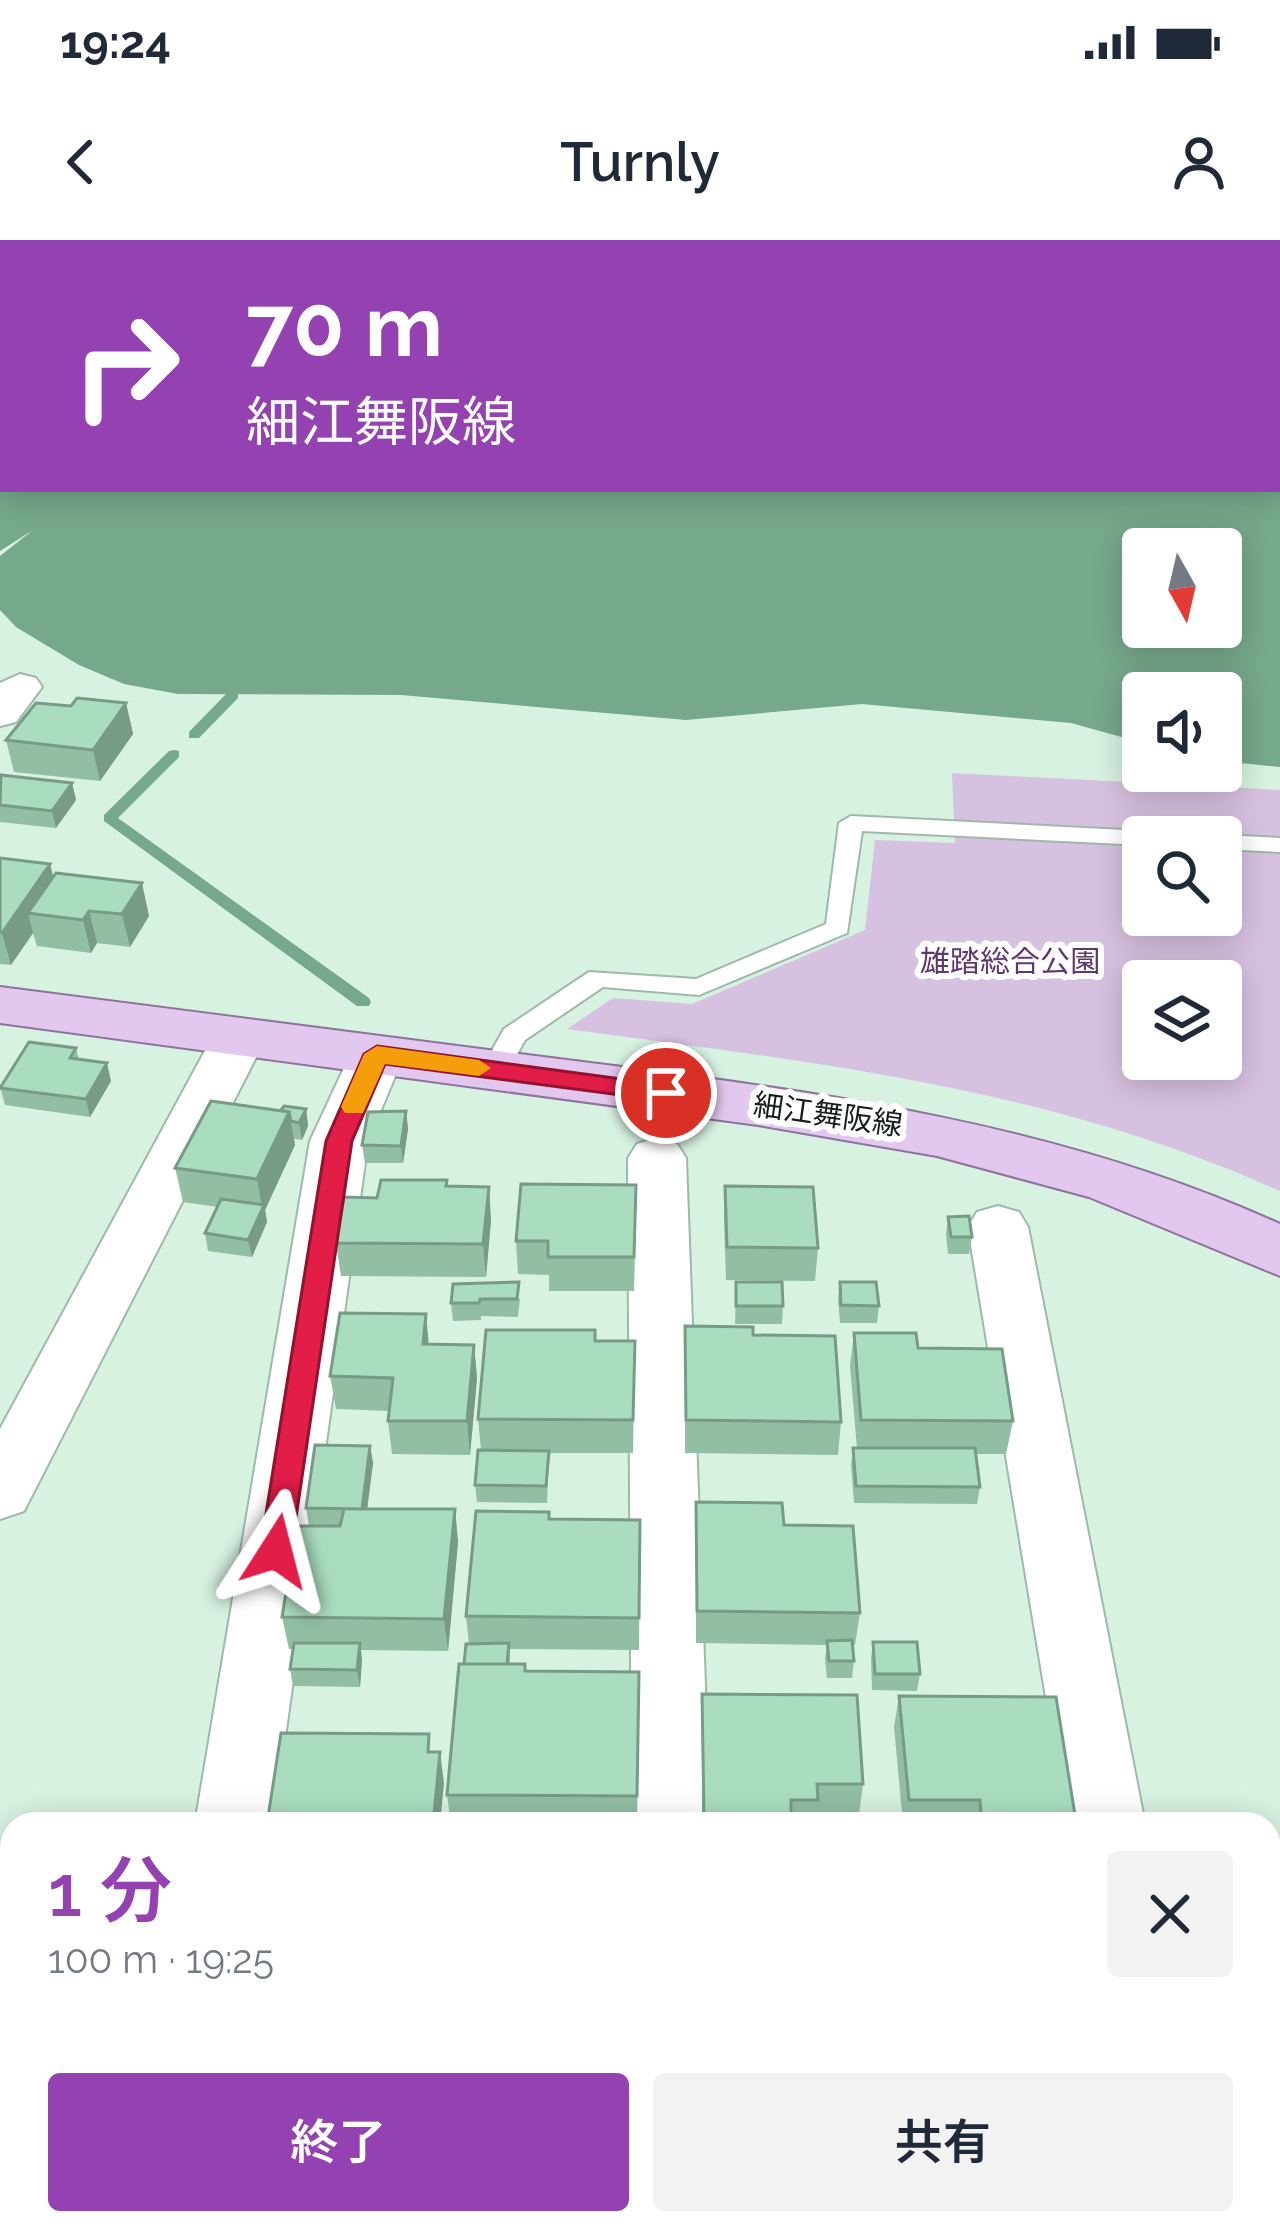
<!DOCTYPE html>
<html lang="ja">
<meta charset="utf-8">
<style>
:root{--surface:#fff;--page:#f2f2f3;--text:#1f2937;--muted:#747a83;--accent:#9442b2}
body{margin:0;font-family:Raleway,"Noto Sans JP",sans-serif;background:var(--page);color:var(--text);height:100vh;display:flex;flex-direction:column;font-size:45px;white-space:nowrap}
*{box-sizing:border-box;margin:0}
p{font-size:39px;color:var(--muted)}
.icon{flex:none;width:66px;height:66px;fill:none;stroke:currentColor;stroke-width:2;stroke-linecap:round;stroke-linejoin:round}
.map{position:relative;flex:1;overflow:hidden}
.panel{position:absolute;left:0px;top:1572px;width:1281px;height:423px;display:flex;flex-direction:column;background:var(--surface);border-radius:36px 36px 0 0;box-shadow:0 6px 30px #0003}
.panel>*{flex:none}
.hud{position:absolute;left:0px;top:0px;width:1281px;height:252px;box-shadow:0 6px 30px #0003;background:#9442b2;color:#fff;overflow:hidden}
.needle{width:78px;rotate:172deg}
.tools{position:absolute;left:1122px;top:288px;display:grid;gap:24px}
.tools a{display:grid;place-items:center;width:120px;height:120px;border-radius:12px;background:var(--surface);box-shadow:0 6px 30px #0003;font-size:60px}
.pin{position:absolute;display:grid;place-items:center;width:102px;height:102px;color:#fff;margin:-51px;border:6px solid #fff;border-radius:50%;box-shadow:0 3px 12px #0007}
.me{position:absolute;width:132px;margin:-66px;rotate:9deg;stroke-linejoin:round;filter:drop-shadow(0 0 9px #0008)}
.turn{display:flex;align-items:center;gap:42px;height:252px;padding:0 48px;font-size:54px}
.turn .icon{width:156px;height:156px;stroke-width:2.5}
.turn b{display:block;font-size:84px;line-height:102px}
.round{display:grid;place-items:center;flex:none;width:126px;height:126px;border-radius:12px;background:var(--page)}
.overview{display:flex;align-items:center;justify-content:space-between;height:204px;padding:0 48px}
h1{font-size:72px;font-weight:600;line-height:90px;color:var(--accent)}
.button{display:flex;gap:24px;margin-top:auto;padding:24px 48px}
.button a{flex:1;height:138px;border-radius:12px;background:var(--accent);color:#fff;font-size:48px;font-weight:600;line-height:138px;text-align:center}
.button a+a{background:var(--page);color:var(--text)}
.status{display:flex;justify-content:space-between;align-items:center;height:84px;padding:0 60px;background:var(--surface);direction:ltr}
.status svg{height:33px;fill:currentColor}
header{display:flex;justify-content:space-between;align-items:center;height:156px;padding:0 48px;background:var(--surface);font-size:54px;font-weight:600}
.map>svg:first-child{display:block}
</style>
<div class="status"><b>19:24</b><svg viewBox="0 0 49 12"><path d="M0 12V9h3v3zM5 12V6h3v6zM10 12V3h3v9zM15 12V0h3v12zM26 1h20v11H26zM47 4h2v5h-2z"/></svg></div>
<header><svg class="icon" aria-label="back" viewBox="0 0 24 24"><path d="M15 5l-7 7 7 7"/></svg>Turnly<svg class="icon" aria-label="person" viewBox="0 0 24 24"><circle cx="12" cy="8" r="4"/><path d="M4 21q1-7 8-7t8 7"/></svg></header>
<div class="map">
<svg width="1280" height="1994" viewBox="0 0 1280 1994">
<rect width="100%" height="100%" fill="#d7f2e1"/>
<path fill="#d7c1e0" fill-rule="evenodd" d="M952,533L1280,550V951C1045,846 818,823 567,789L613,758L692,764L865,690L875,600L955,603ZM1143,597H1221V675H1143ZM1143,741H1221V819H1143Z
M1269,1755H1280V1994H1216L1214,1983H1269Z"/>
<path fill="#76a88b" fill-rule="evenodd" d="M0,0H1280V527L1221,521V453H1143V503L1071,483L862,464L686,480L401,455L178,454L124,444L79,425L16,387L0,370V316L33,290L0,311ZM3,3H1278V249H3ZM1143,309H1221V387H1143Z"/>
<g fill="none" stroke-linecap="round" stroke-linejoin="round">
<path fill="#76a88b" fill-rule="evenodd" d="M233,451L238,452V458L199,498H189V492L228,452Z
M174,510L179,511V517L118,578L369,758L371,762L369,766H357L104,581V575L169,511Z"/>
<g stroke="#9fb9a9" stroke-width="4">
<path id="lane" d="M851,576L1143,591L1154,597H1143V605L862,591L847,693L699,755L603,747L525,800L505,836H485L481,830L504,789L589,732L696,739L826,684L839,583Z
M1221,595L1280,598V612L1221,609V597H1212Z"/>
</g>
<g stroke="#9fb9a9" stroke-width="4">
<path id="street" d="M20,434L36,438L42,447L16,482L0,486V443Z
M240,779L259,784L267,796L24,1271L0,1279V1189L213,796L221,784Z
M377,797L396,803L404,815L368,901L273,1584H195L310,901L350,815L358,803Z
M657,898L677,904L686,918L710,1584H632L628,918L637,904Z
M998,966L1019,972L1028,987L1145,1584H1067L968,987L977,972Z
M129,1983H217L216,1994H126Z
M632,1983H720L721,1994H631Z
M1134,1983H1222L1225,1994H1135Z"/>
</g>
<g stroke="#9fb9a9" stroke-width="4">
<path id="secondary" d="M0,1657H12V1741H0Z
M1269,1657H1280V1741H1269Z"/>
</g>
<g stroke="#8e739b" stroke-width="4">
<path id="primary" d="M0,747C189,771 378,796 567,820C811,851 1054,881 1280,984V1036L1089,957L937,916L758,885L0,783Z"/>
</g>
<use href="#lane" fill="#fff" fill-rule="evenodd"/>
<use href="#street" fill="#fff" fill-rule="evenodd"/>
<use href="#secondary" fill="#fff" fill-rule="evenodd"/>
<use href="#primary" fill="#e2c7ee" fill-rule="evenodd"/>
</g>
<path fill="#92bea4" d="M126,463L133,494L100,541L14,532L6,500L71,466Z
M0,536L72,543L76,560L56,588L0,582Z
M0,618L50,624L53,637L149,676L130,707L97,703L91,713L37,706L33,693L11,725L0,724Z
M76,808L79,820L111,841L90,877L5,865L0,847Z
M306,869L308,886L302,900L294,899L295,905L265,970L267,982L252,1017L208,1011L205,993L218,967L183,962L175,928L281,870Z
M406,871L408,889L403,923H365L362,905Z
M447,946L491,980L486,1037L341,1036L336,1003L377,958Z
M725,946L818,1008L815,1041L726,1040L724,980Z
M948,977L972,997L969,1014H948L946,994Z
M636,978L634,1051H549V1035L518,1034L516,1001Z
M736,1042L783,1066L782,1084H735Z
M840,1042L879,1066L877,1083H840L838,1059Z
M453,1044L520,1059L518,1077L481,1076V1080L453,1081L451,1063Z
M685,1086L753,1095L841,1182L838,1215L685,1213Z
M854,1093L918,1108L1013,1181L1006,1214H976L980,1247L977,1264L854,1263L851,1225L853,1208H857L850,1126Z
M596,1101H635L633,1213H549L547,1263L477,1262L475,1245L481,1210L478,1179Z
M429,1104L474,1105L477,1138L470,1215L392,1214L388,1181L389,1171L336,1169L330,1136Z
M370,1206L373,1223L367,1269H455L458,1302L448,1411L361,1410L362,1420L360,1447L293,1446L290,1429L293,1409H289L282,1377L309,1286L306,1268Z
M696,1262L784,1285L860,1373L855,1405H853L854,1421L852,1438H827L825,1418L827,1405L696,1403Z
M549,1279L640,1280L639,1410L510,1409V1424L526,1431L639,1432L637,1584H451L447,1555L464,1424L469,1404L466,1376Z
M873,1402L920,1434L917,1451L872,1450L871,1419Z
M702,1454L863,1544L859,1575H816L815,1584H702Z
M899,1456L1075,1575L1072,1584H903L894,1487Z
M926,1983H1142L1144,1994H927Z"/>
<path fill="#779b86" d="M126,463L133,494L100,541L93,510Z
M72,543L76,560L56,588L52,571Z
M50,624L58,656L28,673L33,693L11,725L2,693Z
M142,643L149,676L130,707L122,674Z
M89,671L97,703L91,713L83,680Z
M107,823L111,841L90,877L86,859Z
M306,869L308,886L302,900L299,883Z
M406,871L408,889L403,923L401,906Z
M289,872L295,905L265,970L267,982L252,1017L248,1000L262,968L257,939Z
M489,947L491,980L486,1037L483,1004Z
M426,1074L429,1107L423,1104Z
M474,1105L477,1138L470,1215L467,1181Z
M370,1206L373,1223L365,1286L362,1269Z
M455,1269L458,1302L448,1411L444,1379Z
M360,1403L362,1420L360,1447L357,1430Z
M440,1512L444,1543L440,1584H433Z
M399,1983H411L410,1994H398Z"/>
<path fill="#aaddbf" stroke="#779b86" stroke-width="3" d="M77,458L126,463L93,510L6,500L36,463L71,466Z
M1,535L72,543L52,571L0,565Z
M0,618L50,624L2,693L0,692Z
M56,633L142,643L122,674L89,671L83,680L28,673Z
M29,802L76,808L70,818L107,823L86,859L0,848Z
M211,861L289,872L257,939L175,928Z
M284,866L306,869L299,883L291,881L289,872L281,870Z
M406,871L401,906L362,905L368,872Z
M381,940H447L446,946L489,947L483,1004L336,1003L344,957L377,958Z
M521,944L636,945L634,1017H548V1001H516Z
M725,946L813,947L818,1008L727,1007Z
M221,959L264,965L248,1000L205,993Z
M969,976L972,997H951L948,977Z
M519,1042L517,1059H480L479,1063H451L453,1044Z
M736,1042H782L783,1066H736Z
M840,1042H876L879,1066L841,1065Z
M340,1073L426,1074L423,1104L474,1105L467,1181H388L393,1138L330,1136Z
M685,1086L753,1087V1095L835,1096L841,1182L686,1180Z
M486,1090H595V1101H635L633,1180L478,1179Z
M854,1093H916L918,1108L1002,1109L1013,1181L861,1180Z
M315,1205L370,1206L362,1269L306,1268Z
M853,1208H975L980,1247L856,1246Z
M478,1210L549,1211L546,1246L475,1245Z
M696,1262L782,1263L784,1285L853,1286L860,1373L697,1371Z
M344,1269H455L444,1379L282,1377L297,1286H340Z
M476,1271L549,1272V1279L640,1280L639,1378L466,1376Z
M852,1400L854,1421H829L827,1401Z
M873,1402H917L920,1434H875Z
M294,1403H360L357,1430L290,1429Z
M509,1403L507,1424H464L466,1404Z
M459,1424H525V1431L639,1432L637,1556L447,1555Z
M702,1454L857,1455L863,1544H817L818,1560H791V1576H704Z
M899,1456L1056,1457L1075,1575L981,1574L980,1560H909Z
M281,1493L429,1494L428,1512H440L433,1584H267Z
M452,1575L528,1576L527,1584H451Z
M186,1983H399L398,1994H184Z
M431,1983H635V1994H431Z
M935,1983H1142L1144,1994H936Z"/>
<path fill="#e11d48" stroke="#92132f" stroke-width="3" d="M377,806L666,845L679,853L666,861L385,824L352,901L291,1311L287,1320L276,1324L265,1320L260,1311L326,901L364,814Z"/>
<path fill="#f59e0b" d="M377,806L479,820L491,828L479,836L385,824L363,873H345L341,867L364,814Z"/>
<g text-anchor="middle" stroke-width="12" stroke-linejoin="round" paint-order="stroke">
<g font-size="30" fill="#5f386e" stroke="#fff">
<text x="1010" y="732">雄踏総合公園</text>
</g>
<g font-size="30" fill="#141d18" stroke="#fff">
<text transform="translate(828 875) rotate(8)" y="10">細江舞阪線</text>
</g>
</g>
</svg>
<div class="tools">
<a><svg class="needle" viewBox="-14 -14 28 28"><path d="M0-13l5 13h-10z" fill="#e53935"/><path d="M0 13l5-13h-10z" fill="#747a83"/></svg></a>
<a><svg class="icon" aria-label="sound" viewBox="0 0 24 24"><path d="M4 9h4l5-4v14l-5-4H4zM17 9q2 3 0 6"/></svg></a>
<a><svg class="icon" aria-label="search" viewBox="0 0 24 24"><circle cx="10" cy="10" r="6"/><path d="M15 15l6 6"/></svg></a>
<a><svg class="icon" aria-label="layers" viewBox="0 0 24 24"><path d="M12 4l9 5-9 5-9-5zM3 14l9 5 9-5"/></svg></a>
</div>
<div class="pin" style="left:666px;top:853px;background:#d93025"><svg class="icon" aria-label="arrive" viewBox="0 0 24 24"><path d="M6 21V4h12l-3 4 3 4H6"/></svg></div>
<svg class="me" style="left:276px;top:1311px" viewBox="-20 -20 40 40"><path d="M0-17L14 15 0 8-14 15z" fill="#e11d48" stroke="#fff" stroke-width="4"/></svg>
<div class="hud">
<div class="turn"><svg class="icon" aria-label="right" viewBox="0 0 24 24"><path d="M7 20v-9h11M14 6l5 5-5 5"/></svg><div><b>70 m</b>細江舞阪線</div></div>
</div>
<section class="panel">
<div class="overview"><div><h1>1 分</h1><p>100 m · 19:25</p></div><a class="round"><svg class="icon" aria-label="close" viewBox="0 0 24 24"><path d="M6 6l12 12M18 6L6 18"/></svg></a></div>
<div class="button"><a>終了</a><a>共有</a></div>
</section>
</div>
